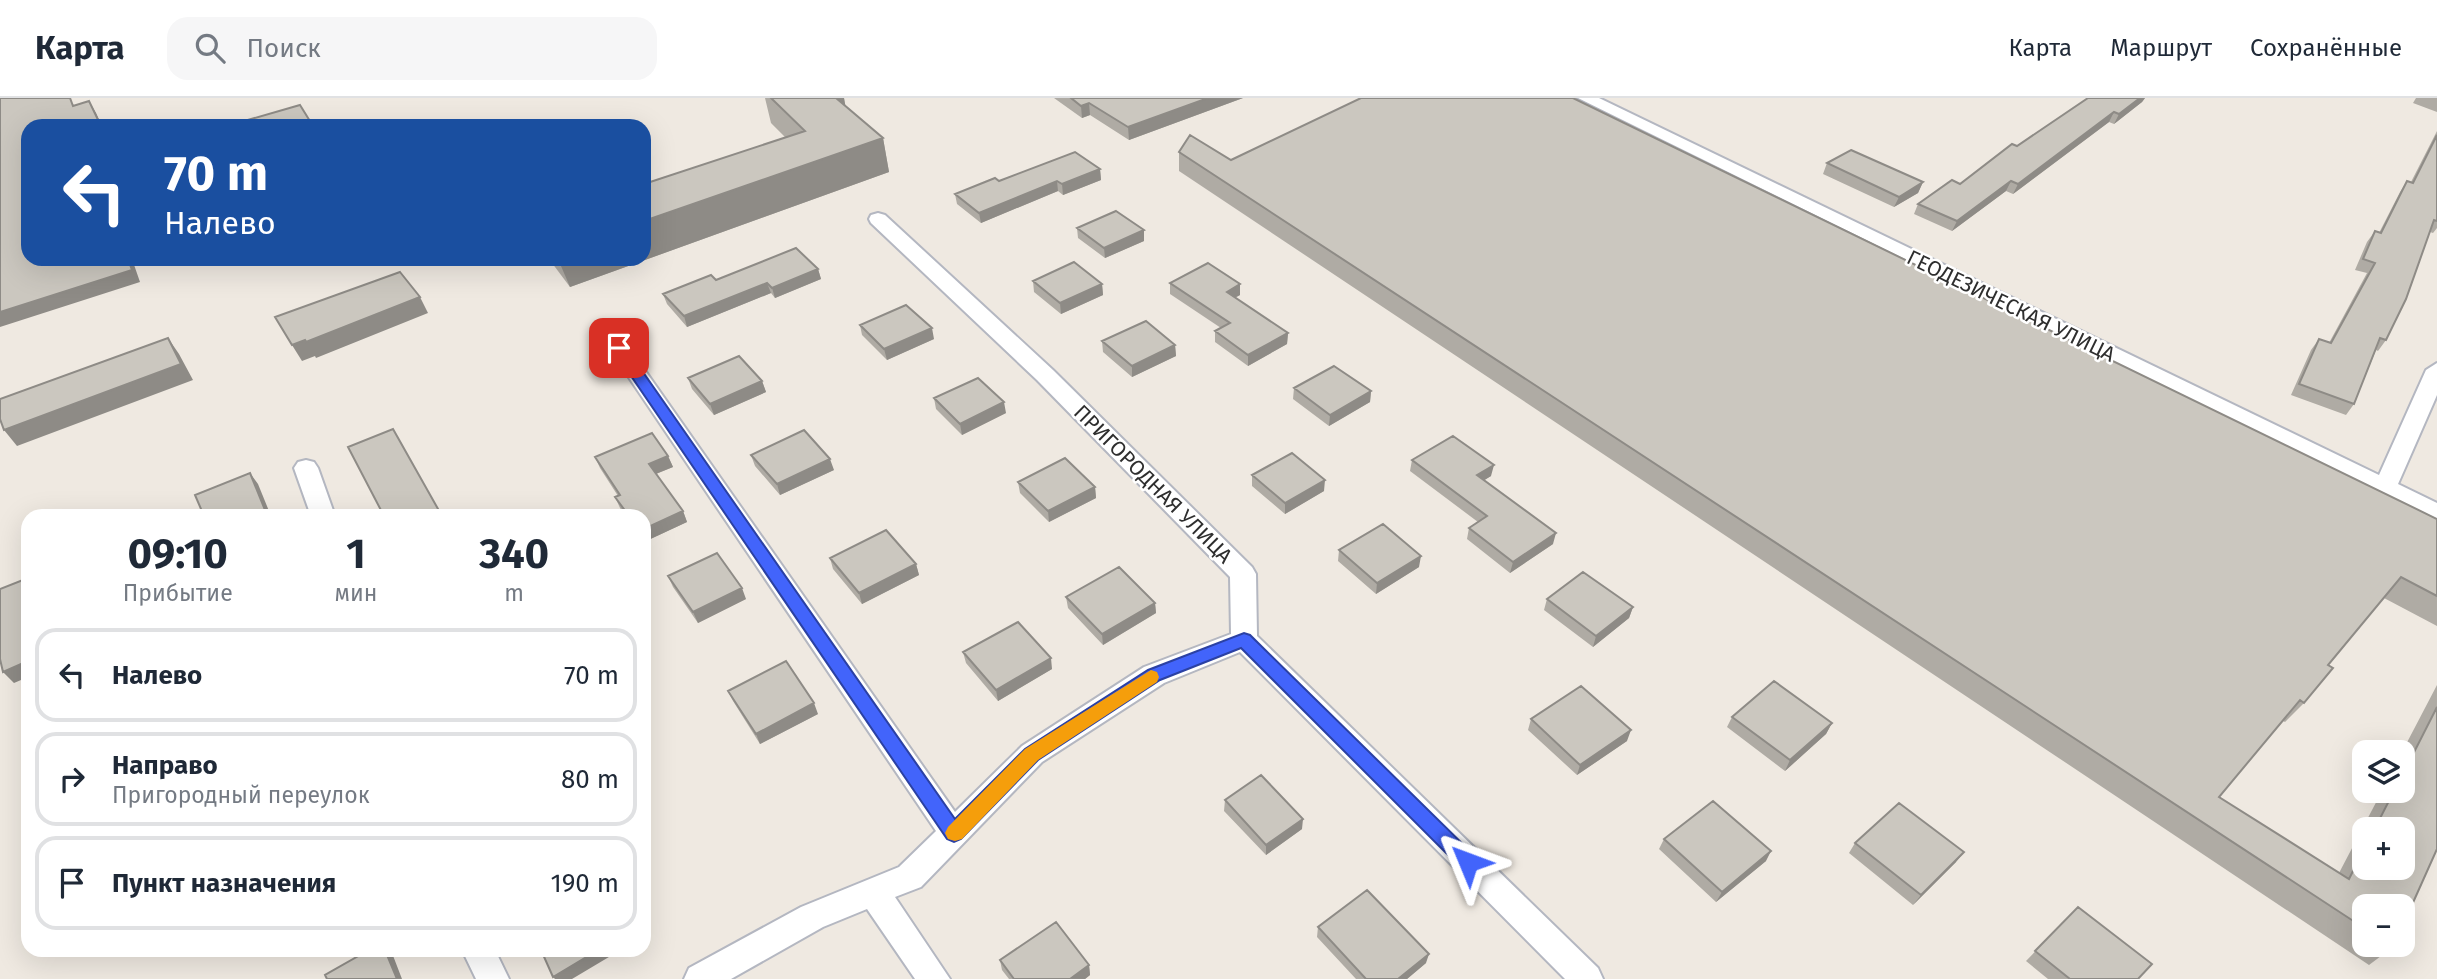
<!DOCTYPE html>
<html lang="ru">
<meta charset="utf-8">
<style>
:root{--surface:#fff;--page:#f6f6f7;--text:#1f2937;--muted:#747a83;--line:#e0e1e3}
body{margin:0;font-family:"Fira Sans",sans-serif;background:var(--page);color:var(--text);height:100vh;display:flex;flex-direction:column;font-size:26px;white-space:nowrap}
*{box-sizing:border-box;margin:0}
p{font-size:23px;color:var(--muted)}
.icon{flex:none;width:38px;height:38px;fill:none;stroke:currentColor;stroke-width:2;stroke-linecap:round;stroke-linejoin:round}
.map{position:relative;flex:1;overflow:hidden}
.drawer{position:absolute;left:21px;top:411px;width:630px;height:448px;display:flex;flex-direction:column;background:var(--surface);border-radius:21px;box-shadow:0 7px 28px #0002}
.drawer>*{flex:none}
.hud{position:absolute;left:21px;top:21px;width:630px;height:147px;border-radius:21px;box-shadow:0 7px 28px #0002;background:#1a4fa0;color:#fff;overflow:hidden}
.controls{position:absolute;left:2352px;top:642px;display:grid;gap:14px}
.controls a{display:grid;place-items:center;width:63px;height:63px;border-radius:14px;background:var(--surface);box-shadow:0 7px 28px #0002;font-size:35px}
.pin{position:absolute;display:grid;place-items:center;width:60px;height:60px;color:#fff;margin:-30px;border-radius:14px;box-shadow:0 4px 10px #0006}
.me{position:absolute;width:77px;margin:-38px;rotate:314deg;stroke-linejoin:round;filter:drop-shadow(0 0 5px #0008)}
.turn{display:flex;align-items:center;gap:24px;height:147px;padding:0 28px;font-size:32px}
.turn .icon{width:91px;height:91px;stroke-width:2.5}
.turn b{display:block;font-size:49px;line-height:60px}
.eta{display:flex;justify-content:space-evenly;align-items:center;height:119px;text-align:center}
.eta b{font-size:42px;font-weight:700;line-height:49px}
ul{padding:0;list-style:none}
li{display:flex;align-items:center;gap:21px;height:94px;margin:0 14px 10px;padding:0 14px;border:4px solid var(--line);border-radius:21px}
li div{flex:1}
li b{display:block;font-size:26px}
li em{font-style:normal}
header{display:flex;align-items:center;gap:42px;box-sizing:border-box;height:98px;padding:0 35px;background:var(--surface);border-bottom:2px solid var(--line)}
header strong{font-size:33px}
nav{display:flex;gap:38px;margin-inline-start:auto;font-size:24px}
.search{width:490px;height:63px;background:var(--page);display:flex;align-items:center;gap:18px;box-sizing:border-box;padding:0 24px;border-radius:21px;color:var(--muted);font-size:26px}
.map>svg:first-child{display:block}
</style>
<header>
<strong>Карта</strong>
<div class="search"><svg class="icon" aria-label="search" viewBox="0 0 24 24"><circle cx="10" cy="10" r="6"/><path d="M15 15l6 6"/></svg>Поиск</div>
<nav><a>Карта</a><a>Маршрут</a><a>Сохранённые</a></nav>
</header>
<div class="map">
<svg width="2437" height="881" viewBox="0 0 2437 881">
<rect width="100%" height="100%" fill="#efe9e1"/>
<g fill="none" stroke-linecap="round" stroke-linejoin="round">
<g stroke="#b4b7c1" stroke-width="4">
<path id="street" d="M1578,0H1599L2379,377L2426,272L2437,265V297L2398,386L2437,405V423Z
M878,115L885,117L1053,272L1252,469L1256,476L1257,538L1598,870L1603,881H1565L1240,554L1164,585L1042,664L921,789L895,799L950,881H915L867,811L823,829L731,881H684L689,870L801,809L899,769L936,733L594,228L597,224H611L955,714L1022,648L1144,569L1231,536L1230,479L1037,282L871,125L869,121L871,117Z
M306,362L314,364L318,370L335,418H311L294,370L298,364Z
M462,852H495L509,881H476Z"/>
</g>
<use href="#street" fill="#fff" fill-rule="evenodd"/>
</g>
<path fill="#afaba4" fill-rule="evenodd" d="M765,0H844L845,8L883,40L889,74L570,189L549,161H644L785,39L771,25Z
M1054,0H1243L1129,42L1090,17L1082,20Z
M2088,0H2145L2142,4L2114,26L2109,24L2013,96L2006,93L1952,133L1914,116L1918,106L1960,86Z
M2416,0H2437V14L2413,5Z
M2437,33V130L2433,135L2430,134L2386,242L2378,253L2376,252L2354,306L2346,317L2291,297L2311,252L2319,241L2329,245L2367,175L2355,172L2367,144L2375,133L2379,135L2400,94L2407,83L2411,84Z
M1179,54L1231,62L2437,421V528L2384,500L2328,567L2304,605L2285,624L2283,623L2219,699L2339,775L2382,693H2403L2402,654L2437,587V751L2364,808V847H2394L2393,849L2369,867L1179,73ZM2364,732H2403L2364,770Z
M1827,65L1923,84L1918,95L1894,109L1823,76Z
M1100,71L1101,82L1063,97L1058,93L981,125L957,106L955,96L999,83Z
M1077,130L1144,143L1105,160L1078,140Z
M818,171L821,181L775,200L771,195L687,229L667,206L663,196Z
M1033,183L1102,186L1103,197L1061,216L1034,194Z
M1170,185L1240,186V197L1235,200L1288,235L1287,246L1248,268L1215,244V233L1221,230L1170,196Z
M860,227L934,241L887,262L862,237Z
M1102,243L1175,247L1176,258L1132,279L1103,254Z
M688,280L762,283L766,294L714,317L692,291Z
M1294,290L1371,293L1370,304L1329,328L1293,301Z
M934,300L1006,315L962,337L936,311Z
M751,357L834,372L780,397L755,368Z
M668,358L673,369L656,376L683,413L687,424L644,444V418H626L620,410L615,399L618,398L600,370L595,359Z
M1412,362L1491,378L1484,382L1553,446L1510,475L1467,441L1469,430L1478,424L1410,373Z
M1252,377L1324,393L1285,416L1252,388Z
M1018,384L1095,389L1096,400L1049,424L1020,395Z
M1339,452L1419,469L1376,496L1338,463Z
M830,460L916,466L919,477L862,506L833,471Z
M668,478L746,501L698,525L673,489Z
M1066,499L1155,505L1156,515L1103,547L1068,510Z
M1547,501L1633,509L1629,520L1593,549L1544,512Z
M963,554L1052,571L998,603L966,565Z
M728,593L818,616L760,646L733,603Z
M1732,619L1832,625L1826,636L1785,673L1727,629Z
M1531,621L1627,643L1577,677L1528,632Z
M1225,702L1302,731L1266,757L1224,713Z
M1664,741L1766,763L1716,804L1659,751Z
M1855,745L1956,764L1913,807L1849,755Z
M2078,809L2138,881H2048L2026,863Z
M1318,829L1426,865L1407,881H1356L1317,839Z
M1000,862L1089,867L1090,877L1085,881H1009L1002,872Z"/>
<path fill="#8e8b86" d="M834,0H844L848,22Z
M1208,0H1243L1129,42L1128,29Z
M2138,0H2145L2142,4L2114,26L2119,16Z
M89,3L96,15L102,28H101Z
M1089,5L1090,17L1082,20L1081,8Z
M2114,14L2109,24L2013,96L2018,86Z
M883,40L889,74L570,189L558,161H644V123Z
M1100,71L1101,82L1063,97L1062,86Z
M1057,83L1058,93L981,125L979,115Z
M2011,83L2006,93L1952,133L1957,123Z
M1923,84L1918,95L1894,109L1899,99Z
M1144,132V143L1105,160L1104,150Z
M128,161H132L140,184L0,229V214Z
M818,171L821,181L775,200L772,190Z
M767,185L771,195L687,229L684,218Z
M1102,186L1103,197L1061,216L1060,205Z
M1240,186V197L1226,204L1227,194Z
M420,199L428,215L316,260L315,258L302,263L292,247Z
M932,230L934,241L887,262L884,251Z
M1288,235L1287,246L1248,268V257Z
M168,240L179,256L193,282L17,348L4,332Z
M1175,247L1176,258L1132,279V268Z
M762,283L766,294L714,317L710,306Z
M1371,293L1370,304L1329,328L1330,317Z
M1004,304L1006,315L962,337L960,326Z
M668,358L673,369L653,377L649,366Z
M830,361L834,372L780,397L777,386Z
M1494,367L1491,378L1475,388L1477,377Z
M250,375L258,386L271,418H250Z
M1325,382L1324,393L1285,416V405Z
M1095,389L1096,400L1049,424L1048,413Z
M683,413L687,424L644,444V431Z
M1556,435L1553,446L1510,475L1513,464Z
M1421,458L1419,469L1376,496L1377,485Z
M916,466L919,477L862,506L859,495Z
M742,490L746,501L698,525L693,514Z
M1155,505L1156,515L1103,547L1102,536Z
M1633,509L1629,520L1593,549L1596,538Z
M1051,560L1052,571L998,603L996,592Z
M28,563V579L14,585L3,574Z
M814,605L818,616L760,646L756,636Z
M1832,625L1826,636L1785,673L1790,662Z
M1631,632L1627,643L1577,677L1580,667Z
M1303,721L1302,731L1266,757V747Z
M1771,753L1766,763L1716,804L1722,794Z
M1964,754L1956,764L1913,807L1921,797Z
M385,852H389L392,855L402,881H397Z
M598,852H619V853L572,881H555L553,879Z
M1429,856L1426,865L1407,881H1398Z
M1089,867L1090,877L1085,881H1070Z"/>
<path fill="#cbc7bf" stroke="#8e8b86" stroke-width="2" d="M0,0H70L73,8L89,3L101,28H28V161H128L132,172L0,214Z
M771,0H836L883,40L644,123V86L805,33Z
M1071,0H1208L1128,29L1089,5L1081,8Z
M1361,0H1573L2437,421V498L2401,479L2328,567L2333,570L2304,605L2300,602L2219,699L2349,781L2364,751V770H2403V732H2374L2394,693H2403V676L2437,609V751L2403,827V808H2364V830L1179,54L1190,37L1231,62Z
M2088,0H2140L2119,16L2114,14L2018,86L2011,83L1957,123L1918,106L1952,82L1960,86L2012,46L2017,48Z
M300,7L313,28H227Z
M2437,37V123L2434,122L2406,201L2386,242L2380,240L2354,306L2299,286L2319,241L2331,245L2375,165L2363,161L2375,133L2381,135L2407,83L2413,85Z
M1851,52L1923,84L1899,99L1827,65Z
M1075,54L1100,71L1062,86L1057,83L979,115L955,96L995,80L999,83Z
M1116,113L1144,132L1104,150L1077,130Z
M796,150L818,171L772,190L767,185L684,218L663,196L711,177L716,182Z
M1074,164L1102,186L1060,205L1033,183Z
M1208,165L1240,186L1227,194L1288,235L1248,257L1215,233L1230,225L1170,185Z
M400,174L420,199L306,244L305,242L292,247L275,219Z
M906,207L932,230L884,251L860,227Z
M1146,223L1175,247L1132,268L1102,243Z
M168,240L181,266L4,332L0,321V301Z
M739,258L762,283L710,306L688,280Z
M1334,268L1371,293L1330,317L1294,290Z
M978,280L1004,304L960,326L934,300Z
M393,331L442,418H384L348,349Z
M804,332L830,361L777,386L751,357Z
M652,335L668,358L649,366L683,413L644,431V418H629L615,399L620,397L595,359Z
M1453,338L1494,367L1477,377L1556,435L1513,464L1469,430L1487,418L1412,362Z
M1292,355L1325,382L1285,405L1252,377Z
M1065,360L1095,389L1048,413L1018,384Z
M250,375L265,412L250,418H204L195,397Z
M1383,426L1421,458L1377,485L1339,452Z
M886,432L916,466L859,495L830,460Z
M717,455L742,490L693,514L668,478Z
M1119,469L1155,505L1102,536L1066,499Z
M1583,474L1633,509L1596,538L1547,501Z
M28,480V563L3,574L0,561V491Z
M1018,524L1051,560L996,592L963,554Z
M786,563L814,605L756,636L728,593Z
M1774,583L1832,625L1790,662L1732,619Z
M1581,588L1631,632L1580,667L1531,621Z
M1261,677L1303,721L1266,747L1225,702Z
M1713,703L1771,753L1722,794L1664,741Z
M1899,705L1964,754L1921,797L1855,745Z
M1367,792L1429,856L1398,881H1366L1318,829Z
M2078,809L2152,866L2138,881H2070L2035,853Z
M1056,824L1089,867L1070,881H1014L1000,862Z
M369,852H385L397,881H327L325,877Z
M541,852H598L553,879Z"/>
<path fill="#4264fb" stroke="#2b41a3" stroke-width="2" d="M619,246L624,247L955,721L1025,651L1148,572L1244,535L1250,537L1475,758L1478,764L1475,770L1468,773L1461,770L1241,550L1160,582L1038,662L961,741L954,744L947,741L612,250Z"/>
<path fill="#f59e0b" d="M1151,572L1157,574L1159,579L1157,584L1038,662L962,741L955,743L948,741L945,735L948,729L1025,651Z"/>
<g text-anchor="middle" stroke-width="5" stroke-linejoin="round" paint-order="stroke">
<g font-size="21" fill="#2e2e2e" stroke="#fff">
<text transform="translate(2011 208) rotate(26)" y="7">ГЕОДЕЗИЧЕСКАЯ УЛИЦА</text>
<text transform="translate(1153 386) rotate(45)" y="7">ПРИГОРОДНАЯ УЛИЦА</text>
</g>
</g>
</svg>
<div class="controls">
<a><svg class="icon" aria-label="layers" viewBox="0 0 24 24"><path d="M12 4l9 5-9 5-9-5zM3 14l9 5 9-5"/></svg></a>
<a>+</a>
<a>−</a>
</div>
<div class="pin" style="left:619px;top:250px;background:#d93025"><svg class="icon" aria-label="arrive" viewBox="0 0 24 24"><path d="M6 21V4h12l-3 4 3 4H6"/></svg></div>
<svg class="me" style="left:1468px;top:764px" viewBox="-20 -20 40 40"><path d="M0-17L14 15 0 8-14 15z" fill="#4264fb" stroke="#fff" stroke-width="4"/></svg>
<div class="hud">
<div class="turn"><svg class="icon" aria-label="left" viewBox="0 0 24 24"><path d="M17 20v-9H6M10 6l-5 5 5 5"/></svg><div><b>70 m</b>Налево</div></div>
</div>
<section class="drawer">
<div class="eta">
<div><b>09:10</b><p>Прибытие</p></div>
<div><b>1</b><p>мин</p></div>
<div><b>340</b><p>m</p></div>
</div>
<ul>
<li><svg class="icon" aria-label="left" viewBox="0 0 24 24"><path d="M17 20v-9H6M10 6l-5 5 5 5"/></svg><div><b>Налево</b></div><em>70 m</em></li>
<li><svg class="icon" aria-label="right" viewBox="0 0 24 24"><path d="M7 20v-9h11M14 6l5 5-5 5"/></svg><div><b>Направо</b><p>Пригородный переулок</p></div><em>80 m</em></li>
<li><svg class="icon" aria-label="arrive" viewBox="0 0 24 24"><path d="M6 21V4h12l-3 4 3 4H6"/></svg><div><b>Пункт назначения</b></div><em>190 m</em></li>
</ul>
</section>
</div>
